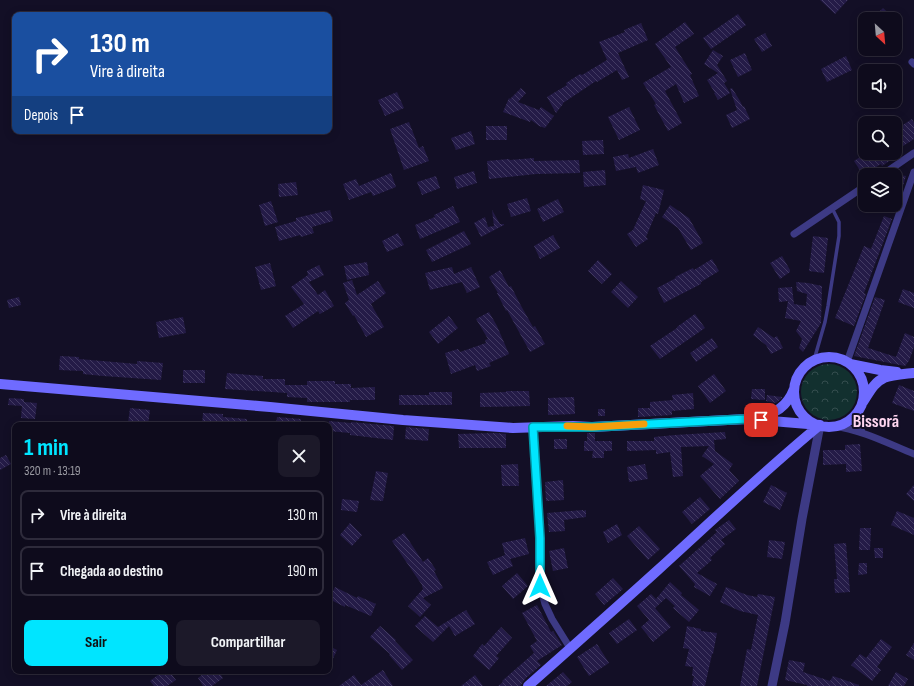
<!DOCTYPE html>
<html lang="pt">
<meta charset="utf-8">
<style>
:root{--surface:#0e0b1c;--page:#1c1929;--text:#f1f3f6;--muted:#9b9ba3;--line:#2e2b3b;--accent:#00e5ff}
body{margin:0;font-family:"Sofia Sans Condensed",sans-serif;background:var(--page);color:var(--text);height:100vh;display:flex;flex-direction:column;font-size:15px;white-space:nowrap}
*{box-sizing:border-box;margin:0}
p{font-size:13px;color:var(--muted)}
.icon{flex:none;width:22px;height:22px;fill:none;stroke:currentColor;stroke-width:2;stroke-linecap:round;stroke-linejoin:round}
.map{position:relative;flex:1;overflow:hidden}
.details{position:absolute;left:12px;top:422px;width:320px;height:252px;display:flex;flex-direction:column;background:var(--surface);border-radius:8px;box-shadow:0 2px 10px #0003,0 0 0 1px var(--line)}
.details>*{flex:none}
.top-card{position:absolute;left:12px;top:12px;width:320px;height:122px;border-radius:8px;box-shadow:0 2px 10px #0003,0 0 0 1px var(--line);background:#1a4fa0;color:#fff;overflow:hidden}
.needle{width:26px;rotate:154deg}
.controls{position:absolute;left:858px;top:12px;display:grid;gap:8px}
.controls a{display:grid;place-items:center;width:44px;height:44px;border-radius:8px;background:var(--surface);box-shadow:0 2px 10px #0003,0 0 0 1px var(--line);font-size:20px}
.pin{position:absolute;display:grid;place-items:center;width:34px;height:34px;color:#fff;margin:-17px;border-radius:8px;box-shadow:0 2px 6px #0006}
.me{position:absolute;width:44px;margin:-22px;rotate:0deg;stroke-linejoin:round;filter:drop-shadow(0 0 3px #0008)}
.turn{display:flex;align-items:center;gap:14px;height:84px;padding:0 12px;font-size:18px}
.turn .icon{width:52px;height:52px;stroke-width:2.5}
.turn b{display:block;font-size:28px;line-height:34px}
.then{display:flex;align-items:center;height:38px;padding:0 12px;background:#0003;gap:8px;font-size:15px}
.round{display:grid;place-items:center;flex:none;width:42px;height:42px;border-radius:8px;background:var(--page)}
.head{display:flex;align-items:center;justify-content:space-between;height:68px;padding:0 12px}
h1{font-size:24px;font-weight:700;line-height:30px;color:var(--accent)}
.cta{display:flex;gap:8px;margin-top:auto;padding:8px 12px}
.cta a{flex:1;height:46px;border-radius:8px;background:var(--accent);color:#111;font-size:16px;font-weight:700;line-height:46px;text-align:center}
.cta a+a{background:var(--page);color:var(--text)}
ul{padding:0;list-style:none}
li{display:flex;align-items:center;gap:12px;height:50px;margin:0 8px 6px;padding:0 4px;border:2px solid var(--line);border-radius:8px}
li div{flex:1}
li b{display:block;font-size:15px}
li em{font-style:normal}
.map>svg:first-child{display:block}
</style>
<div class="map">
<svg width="914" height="686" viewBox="0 0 914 686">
<defs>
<pattern id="forest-crowns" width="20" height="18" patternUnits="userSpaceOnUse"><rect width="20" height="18" fill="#12302f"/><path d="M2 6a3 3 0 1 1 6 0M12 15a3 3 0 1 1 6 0" fill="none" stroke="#344d4e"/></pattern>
<pattern id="building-back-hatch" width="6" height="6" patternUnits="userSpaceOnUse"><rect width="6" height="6" fill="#241b47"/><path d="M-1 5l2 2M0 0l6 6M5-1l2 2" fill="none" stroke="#433b63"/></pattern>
</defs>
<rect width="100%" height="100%" fill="#130f26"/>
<path fill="url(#forest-crowns)" d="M801 392a28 28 0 1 1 56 0a28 28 0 1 1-56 0Z"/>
<path fill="url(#building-back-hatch)" d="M820,0H848L835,14Z
M883,8L895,19H872Z
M738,14L746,25L711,49L703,38Z
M685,22L694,34L675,47L692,74L690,75L699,96L684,103L676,84L665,91L682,123L668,131L654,105L656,104L643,83L671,67L655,44Z
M641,23L648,40L618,53L629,77L622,80L617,70L597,82L596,81L563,103V104L556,113L547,97L567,85L566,83L580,74L582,75L607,60L599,42L625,32L624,30Z
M765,33L772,46L762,52L754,39Z
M713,50L723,56L717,65L727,81L724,83L730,93L718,100L714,93H715L707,80L718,73L704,64Z
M745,53L752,70L738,77L730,60Z
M846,56L852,70L827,82L821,69Z
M521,88L526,93L518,102L539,110L541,107L554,116L545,128L539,126L531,120L530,122L503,112L509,98L510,99Z
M732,88L740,101L743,107L744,106L750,119L732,128L726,115L737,110L730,89Z
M397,92L404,108L385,116L378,100Z
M629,107L640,130L619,140L608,117Z
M912,119L914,123V139L900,148L903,152L882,166L881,164L863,175L854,161L866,153H870L872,156L876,153H895V140L898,139L895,134V130Z
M409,122L419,148L423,146L429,161L404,170L390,129Z
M486,126H507V140H486Z
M471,131L475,144L456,150L451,138Z
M603,140L604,154L583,155L582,141Z
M653,149L659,165L638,173L636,167L616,171L613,157L628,154L629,158Z
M534,158V161L579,160L580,173L536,174L489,179L487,161L509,159L510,160Z
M605,170L606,185L584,187L583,172Z
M474,171L477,183L457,189L454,177Z
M391,173L396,187L373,196L371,192L349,200L343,184L356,179L359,186Z
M900,175L906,176L902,189L896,187Z
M436,176L440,188L422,195L417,182Z
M296,182L298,195L279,197L278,184Z
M643,185L664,190L658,214L656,213L646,237L648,239L636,247L627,234L633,230L646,201L640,199Z
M527,198L531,211L511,217L507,204Z
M558,199L564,212L543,222L537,209Z
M271,201L278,222L265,226L259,205Z
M670,205L689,218L703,243L691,250L678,228L662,217Z
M453,206L460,222L420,239L415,225L435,217L434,215Z
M330,210L333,221L312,227L314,233L301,237L300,235L279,241L275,227L296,221V218Z
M492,210L500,224H504V225L481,237L474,223L485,217L488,227L494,226Z
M884,216L892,219L864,293L866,294L854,326L835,318L864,246L871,249Z
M464,231L471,244L432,262L426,250Z
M398,233L404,245L387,252L382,241Z
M553,235L560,248L540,259L534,246Z
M813,236L828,238L824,273L809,271Z
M782,256L790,270V272L780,279L770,263Z
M712,259L719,271L701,282V284L664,303L657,288L676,278L675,277L693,268L694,270Z
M598,260L612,274L602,284L588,271Z
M367,262L369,275L347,280L344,266Z
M270,263L276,286L261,290L255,267Z
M319,265L324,275L309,282L318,295L325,290L334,306L320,314L318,311L293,328L285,316L304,304L291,287L308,275L307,271Z
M452,267L454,274L471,267L480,287L467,293L462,282L430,290L425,273Z
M500,270L509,287L511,286L520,304L533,327L535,326L545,344L530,352L507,310L506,311L497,293H498L489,277Z
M352,280L357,295L378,281L386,293L371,304L384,327L366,337L354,315L353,316L345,303L349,300L343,283Z
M621,281L638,297L628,308L611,292Z
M796,282L808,283L822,286L821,323L803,352L799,348L802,339L796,331L801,321L785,318L788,301L779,302L778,288L792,287L794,304L806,306L807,294L797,291Z
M903,289L914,293V308L898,302Z
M19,297L21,305L9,308L7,300Z
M875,297L885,300L868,348L896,357L905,333L914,337V347L909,361L905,366L854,356Z
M489,312L497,326L509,354L489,363L491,366L477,371L475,365L451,374L445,353L458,349L460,352L486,343L485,340L488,339L476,319Z
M695,314L705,328L660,359L650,346L677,328V327Z
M449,316L458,328L438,344L429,332Z
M183,317L186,333L159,338L156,322Z
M758,327L774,338L777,336L783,348L771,354L766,345L753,335Z
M712,338L718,347L696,362L690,353Z
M60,356L79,357V359L137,364V361L163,363L161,380L103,376L83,374V371L59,370Z
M183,370H205V383H183Z
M227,373L263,376V379H285V385H307V381H335V384H351V388L375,387V400H350V402H307V398L287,397V393L225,389Z
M714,374L726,391L710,403L698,386Z
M899,385L914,391V411L892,403Z
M752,389H765V400L751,399Z
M506,391H529L530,406L480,407V393L506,392Z
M429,392H452V405H399V395H429Z
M693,393L694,409L672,411V415L638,417V408H650V402L673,400L672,395Z
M767,395L782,397V398L776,403L766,401Z
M574,397L575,414L548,415V398Z
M9,398L24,399V402L37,403L35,419L21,418L22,406L8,405Z
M130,408L150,410L148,425L128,423Z
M598,409H605V416H598Z
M203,413L223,414V417L247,419V425H202Z
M277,417L301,419L300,425H276Z
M329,421L351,423V422L394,426L393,440L350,435V433L329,431Z
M406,427L429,429L428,441L405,439Z
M725,432L726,439L714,440L715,451L733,464L729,470L739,481L720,499L700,476L714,464L702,456L709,446L681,447L683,476L673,477L670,452L656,454V450L627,451V441H654V437L675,435Z
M496,433L506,434V448H459L458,434Z
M587,433H595V441H612V451H604V458H592L593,451H584V441H587Z
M554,439H567V449H554Z
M860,444L862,471L846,472V464L823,465V450H845V445Z
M6,455L11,464L0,470V458Z
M518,464L519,486H502L501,465Z
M645,464L648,479L629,482L627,467Z
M376,471L388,473L383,501L370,500Z
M563,480L564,500L546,501L545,482Z
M771,485L787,493L780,510L763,502Z
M914,485V501L906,494Z
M700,497L710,509L692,524L682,512Z
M342,499L359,501L357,512L341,510Z
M583,510V511L586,510V517L564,520L565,531L549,532L547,513Z
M897,511L914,518V535L891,525Z
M729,520L736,529L721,540L725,544L710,558L712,560L697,573L717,584L710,596L694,587L695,584L679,566L717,532L715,530Z
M350,523L362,535L352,546L340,535Z
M617,524L622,535L608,543L603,532Z
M639,526L660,549L648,560L627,536Z
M860,528H871L870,550H859Z
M404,533L423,562L428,558L436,570L434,571L443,588L423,598L431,605L420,617L408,606L423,589L422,586V585L392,541Z
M525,538L529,554L510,559L513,566L493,575L487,562L505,555L502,543Z
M769,540L785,542L782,559L767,557Z
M846,543L850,592L835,593L834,579H837L834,544Z
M564,548L568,568L553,571L549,551Z
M874,548H883V558H875Z
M859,563H867V574L858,575Z
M517,573L528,586L513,599L502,586Z
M613,578L623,589L604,605L595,594Z
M670,582L682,593L681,595L699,610L689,622L673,608L675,606L666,598L655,608L671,627L653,642L641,627L649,620L637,606L651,594L656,599Z
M335,587L357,598L358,596L376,604L371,616L345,605V607L329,599Z
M726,587L747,595L757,597L758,594L775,597L757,686H740L747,649L751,650L758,615L740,611L720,602Z
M537,605L551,632L553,631L562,645L537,661L541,665L526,678L520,686H498L503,682L502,681L534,653L530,646L537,641L522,613Z
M466,610L475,624L455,636L449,626L433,642L415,626L425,616L438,627Z
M629,619L637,630L617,644L609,633Z
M380,626L396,640L395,641L413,660L402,670L389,655L390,654L370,637Z
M687,626L701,629V631L717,633L713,654H712L705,686H692L694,676H692L693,667L685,666L689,649L683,648Z
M501,627L512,638L496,656L499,658L489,670L473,656L482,644L484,646Z
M881,639L892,647L877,667L881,670L872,681L851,665L860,654L866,658Z
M914,643V660L906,655Z
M597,644L609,663L589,676L577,657Z
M329,646L337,650L329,667Z
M789,660L805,663L803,672L830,681L833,676L859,685V686H807V685L785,680Z
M383,670L393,686H339L354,675L361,685Z
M163,671H169L176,680L167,686H154L150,681Z
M207,671H218L223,678L212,686H203L198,678Z
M563,672L572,682L567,686H546Z
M896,672L908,679L904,686H888Z
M475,675L483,686H461Z"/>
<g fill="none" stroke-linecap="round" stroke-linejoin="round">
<path stroke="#3d3a85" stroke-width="3.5" d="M814,360L825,322L828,306L839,236V222L832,208"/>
<path stroke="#3d3a85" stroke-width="7" d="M912,62L914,64
M882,175L914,153
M794,234L865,186
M847,362L914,172
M859,409L858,422L862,432
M833,426C862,430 887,443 914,454
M533,427L540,538V586L545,604L552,619L570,648"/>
<path stroke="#3d3a85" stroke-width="9" d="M772,686L785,623L802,519L820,425"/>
<path stroke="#6f6bff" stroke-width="10" d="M794 392a35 35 0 1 1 70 0a35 35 0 1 1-70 0Z
M850,364L880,370L897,372
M0,384L270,407L403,420L513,428L573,426L592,427L747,419L820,425
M863,402C869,393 874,382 884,378C891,375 905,374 913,373
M757,417C775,414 787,407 794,389
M528,686C572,647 616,608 659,569C713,520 764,471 820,425"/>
</g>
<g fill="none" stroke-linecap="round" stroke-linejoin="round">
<g stroke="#0095a6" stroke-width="10">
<path id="route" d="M540,586V538L533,427H592L747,419L761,420"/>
</g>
<use href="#route" stroke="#00e5ff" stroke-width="7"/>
<path stroke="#f59e0b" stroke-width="7" d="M567,426L592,427L644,424"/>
</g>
<g text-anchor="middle" stroke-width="4" stroke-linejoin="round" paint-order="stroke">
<g font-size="18" font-weight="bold" fill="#ffd6f0" stroke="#130f26">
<text x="876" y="427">Bissorã</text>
</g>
</g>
</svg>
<div class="controls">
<a><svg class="needle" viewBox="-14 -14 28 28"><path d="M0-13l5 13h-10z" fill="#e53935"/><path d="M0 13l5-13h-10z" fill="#9b9ba3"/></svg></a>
<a><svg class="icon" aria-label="sound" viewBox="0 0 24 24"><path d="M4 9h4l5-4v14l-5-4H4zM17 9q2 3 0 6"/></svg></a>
<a><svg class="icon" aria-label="search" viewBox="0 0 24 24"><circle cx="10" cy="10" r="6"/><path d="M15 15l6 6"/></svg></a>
<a><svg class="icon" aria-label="layers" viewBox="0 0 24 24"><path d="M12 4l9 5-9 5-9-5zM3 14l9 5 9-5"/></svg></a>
</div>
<div class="pin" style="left:761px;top:420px;background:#d93025"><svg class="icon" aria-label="arrive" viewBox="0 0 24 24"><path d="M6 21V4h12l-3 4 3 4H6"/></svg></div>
<svg class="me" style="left:540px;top:586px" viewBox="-20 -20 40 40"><path d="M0-17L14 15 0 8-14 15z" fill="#00e5ff" stroke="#fff" stroke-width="4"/></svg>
<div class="top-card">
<div class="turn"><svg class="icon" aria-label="right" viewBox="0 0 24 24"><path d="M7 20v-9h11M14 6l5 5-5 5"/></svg><div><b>130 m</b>Vire à direita</div></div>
<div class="then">Depois<svg class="icon" aria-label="arrive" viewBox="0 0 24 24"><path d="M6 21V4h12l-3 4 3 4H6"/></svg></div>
</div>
<section class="details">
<div class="head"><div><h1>1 min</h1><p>320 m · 13:19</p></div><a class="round"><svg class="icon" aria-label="close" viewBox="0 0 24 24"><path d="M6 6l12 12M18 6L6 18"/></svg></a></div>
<ul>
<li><svg class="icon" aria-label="right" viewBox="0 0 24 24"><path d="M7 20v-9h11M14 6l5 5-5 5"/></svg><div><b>Vire à direita</b></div><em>130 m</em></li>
<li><svg class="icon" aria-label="arrive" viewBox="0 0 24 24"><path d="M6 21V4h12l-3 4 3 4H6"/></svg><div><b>Chegada ao destino</b></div><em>190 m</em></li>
</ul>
<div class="cta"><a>Sair</a><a>Compartilhar</a></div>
</section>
</div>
